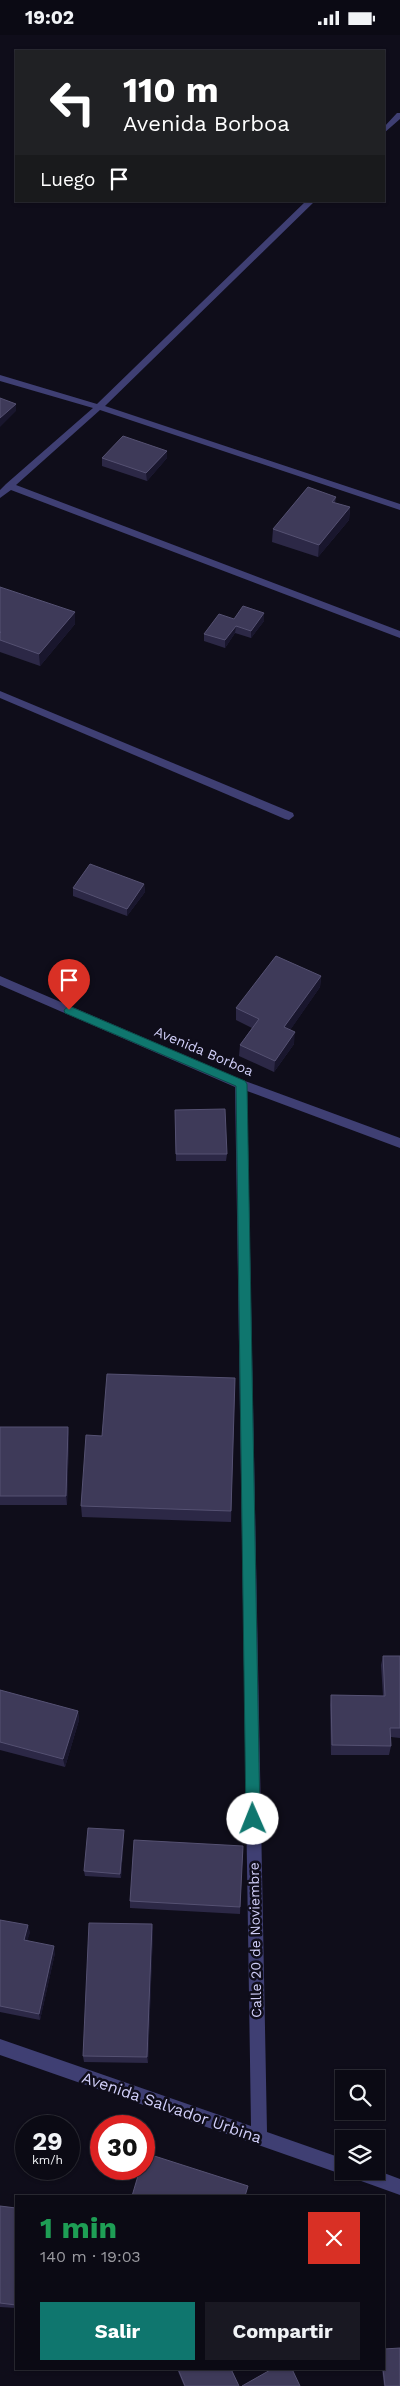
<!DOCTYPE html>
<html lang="es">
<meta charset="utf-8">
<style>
:root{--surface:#0b0a14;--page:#191822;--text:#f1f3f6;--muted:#9a9aa0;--line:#2b2b34;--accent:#0f766e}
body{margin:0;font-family:"Work Sans",sans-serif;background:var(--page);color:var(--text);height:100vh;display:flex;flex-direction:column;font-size:19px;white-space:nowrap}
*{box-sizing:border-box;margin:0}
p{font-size:16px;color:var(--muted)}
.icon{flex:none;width:28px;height:28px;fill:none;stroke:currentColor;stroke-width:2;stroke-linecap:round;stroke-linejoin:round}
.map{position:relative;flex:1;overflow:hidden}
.panel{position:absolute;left:15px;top:2160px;width:370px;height:175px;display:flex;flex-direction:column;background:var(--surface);border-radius:0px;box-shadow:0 1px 4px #0004,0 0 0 1px var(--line)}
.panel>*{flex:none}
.guide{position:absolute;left:15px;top:15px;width:370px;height:152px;border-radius:0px;box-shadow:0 1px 4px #0004,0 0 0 1px var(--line);background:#202124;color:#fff;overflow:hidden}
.tools{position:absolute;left:335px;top:2035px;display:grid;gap:10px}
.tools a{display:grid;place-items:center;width:50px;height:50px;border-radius:0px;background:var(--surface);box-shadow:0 1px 4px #0004,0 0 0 1px var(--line);font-size:25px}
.speed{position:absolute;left:15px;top:2080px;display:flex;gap:10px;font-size:25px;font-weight:700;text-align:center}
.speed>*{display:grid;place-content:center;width:65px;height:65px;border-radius:50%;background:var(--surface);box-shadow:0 1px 4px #0004,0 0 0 1px var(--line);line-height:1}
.speed small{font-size:12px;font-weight:400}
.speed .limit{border:8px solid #d22;background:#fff;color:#111}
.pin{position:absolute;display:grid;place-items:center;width:42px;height:42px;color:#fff;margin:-51px -21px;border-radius:50% 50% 50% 0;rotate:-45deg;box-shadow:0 0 5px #0007}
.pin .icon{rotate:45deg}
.me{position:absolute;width:55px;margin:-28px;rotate:359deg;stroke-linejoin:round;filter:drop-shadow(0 0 4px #0008)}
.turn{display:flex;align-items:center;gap:18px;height:105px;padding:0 25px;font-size:22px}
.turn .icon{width:65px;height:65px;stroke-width:2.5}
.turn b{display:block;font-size:35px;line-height:42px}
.then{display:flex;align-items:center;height:48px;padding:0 25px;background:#0003;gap:10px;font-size:19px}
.round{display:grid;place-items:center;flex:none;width:52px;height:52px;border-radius:0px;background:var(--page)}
.summary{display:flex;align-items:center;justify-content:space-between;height:85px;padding:0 25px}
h1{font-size:30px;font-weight:700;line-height:38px;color:#1e9e55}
.action{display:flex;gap:10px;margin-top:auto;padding:10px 25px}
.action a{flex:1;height:58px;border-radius:0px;background:var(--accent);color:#fff;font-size:20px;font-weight:700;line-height:58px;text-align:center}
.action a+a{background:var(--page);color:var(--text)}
.status{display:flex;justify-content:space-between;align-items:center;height:35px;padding:0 25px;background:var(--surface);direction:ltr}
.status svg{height:14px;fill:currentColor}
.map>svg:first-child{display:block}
</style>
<div class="status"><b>19:02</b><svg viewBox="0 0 49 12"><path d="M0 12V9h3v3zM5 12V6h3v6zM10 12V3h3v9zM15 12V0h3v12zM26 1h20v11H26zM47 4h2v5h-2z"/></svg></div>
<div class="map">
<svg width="400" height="2351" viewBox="0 0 400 2351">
<rect width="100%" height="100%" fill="#0f0d1a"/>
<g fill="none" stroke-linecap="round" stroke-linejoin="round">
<path fill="#3f3f73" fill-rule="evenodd" d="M0,656L293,778L294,781L289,785L285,784L0,663Z"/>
<path fill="#3f3f73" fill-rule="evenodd" d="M397,78H400V84L384,98V92Z
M306,166H315L105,371L400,469V475L100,375L16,450L400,596V603L11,455L0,463V455L6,449L93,373L0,346V340L97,369Z
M0,941L245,1046L400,1103V1113L247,1056L267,2097L344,2124V2136L376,2135L400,2144V2160L350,2142L349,2138L344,2140L0,2020V2004L251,2091L235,1052L0,950Z"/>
</g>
<path fill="#2c2846" d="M167,416V423L147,446L102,431V423Z
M336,462L335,468L350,472L349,485L318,522L272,507L273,494Z
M0,552L75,589L40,631L0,617Z
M234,584L264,586L251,603L235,598L225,613L204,606V599Z
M144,849L145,857L127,881L73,861V853Z
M321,941L320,952L290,995L294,1009L274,1037L239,1021L240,1010L252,993L236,985V973Z
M175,1075L227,1119L226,1126H176Z
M235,1343L231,1487L82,1482L81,1471L102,1401Z
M0,1392H68L69,1402L67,1470H0Z
M383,1621H400V1703L391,1702V1711L389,1720H331L330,1670L331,1660L383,1661L381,1630Z
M0,1655L78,1676L79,1685L65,1732L0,1715Z
M124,1800L121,1843L85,1841L84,1836Z
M243,1811L240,1879L130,1873V1866Z
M0,1885L30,1897L27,1905L55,1918L40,1985L0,1977Z
M152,1889L153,1896L148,2028L84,2027L83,2021Z
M0,2171L16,2173V2273L0,2272Z
M177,2334H231L239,2351H184Z
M382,2334H384L400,2351H384Z"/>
<path fill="#19162d" d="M16,369V376L0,392V383Z
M167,416V423L147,446L146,438Z
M350,472L349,485L318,522L319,510Z
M75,577V589L40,631L39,619Z
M264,578V586L251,603V596Z
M236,591L235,598L225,613V605Z
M144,849L145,857L127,881V874Z
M321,941L320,952L284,1004V992Z
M295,997L294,1009L274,1037L275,1026Z
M68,1392L69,1402L67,1470L66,1461Z
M78,1676L79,1685L65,1732L63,1724Z
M124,1795V1800L121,1843L120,1839Z
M152,1889L153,1896L148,2028L147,2022Z
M28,1890L30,1897L26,1911L24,1905Z
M54,1911L55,1918L40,1985L39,1979Z"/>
<path fill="#3e3a59" stroke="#555172" d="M0,363L16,369L0,383Z
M123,401L167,416L146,438L102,423Z
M308,452L336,462L332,467L350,472L319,510L273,494Z
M0,552L75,577L39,619L0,605V598L1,597H0Z
M243,571L264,578L251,596L236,591L225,605L204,599L219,579L234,584Z
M90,829L144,849L127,874L73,853Z
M276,921L321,941L284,992L295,997L275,1026L240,1010L259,984L236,973Z
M225,1074L227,1119H176L175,1075Z
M107,1339L235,1343L231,1476L81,1471L86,1400L102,1401Z
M0,1392H68L66,1461H0Z
M383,1621H400V1693H390L391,1711L332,1710L331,1660L385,1661Z
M0,1655L78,1676L63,1724L0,1707Z
M88,1793L124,1795L120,1839L84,1836Z
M134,1805L243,1811L240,1872L130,1866Z
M0,1885L28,1890L24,1905L54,1911L39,1979L0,1971Z
M89,1888L152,1889L147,2022L83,2021Z
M145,2118L248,2151L245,2161H132L140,2134H144V2121Z
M0,2171L16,2173V2270L0,2268Z
M400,2313V2351H385L383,2334L384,2314Z
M178,2334H231L239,2351H185Z
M272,2334H292L300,2351H242Z"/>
<path fill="#0f766e" stroke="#0a4d48" d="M69,971L245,1046L247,1049L260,1784L258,1789L253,1791L249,1789L246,1784L236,1051L65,978L64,975Z"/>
<g text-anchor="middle" stroke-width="5" stroke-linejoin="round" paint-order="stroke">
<g font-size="14" fill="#d0cef8" stroke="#0f0d1a">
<text transform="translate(204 1016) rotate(23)" y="5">Avenida Borboa</text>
<text transform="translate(255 1905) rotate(-91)" y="5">Calle 20 de Noviembre</text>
</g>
<g font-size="16" fill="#d0cef8" stroke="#0f0d1a">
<text transform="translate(172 2072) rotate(19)" y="6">Avenida Salvador Urbina</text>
</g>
</g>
</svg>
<div class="tools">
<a><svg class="icon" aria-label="search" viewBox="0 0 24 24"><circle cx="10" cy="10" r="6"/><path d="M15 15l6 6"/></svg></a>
<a><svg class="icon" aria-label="layers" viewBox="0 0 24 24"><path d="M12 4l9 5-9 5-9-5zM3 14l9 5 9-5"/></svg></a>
</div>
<div class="speed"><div>29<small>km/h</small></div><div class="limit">30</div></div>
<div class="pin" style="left:69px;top:975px;background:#d93025"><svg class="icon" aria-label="arrive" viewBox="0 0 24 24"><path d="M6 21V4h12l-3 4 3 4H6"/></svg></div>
<svg class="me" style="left:253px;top:1784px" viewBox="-20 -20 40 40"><circle r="19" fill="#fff"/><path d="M0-13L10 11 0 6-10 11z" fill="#0f766e"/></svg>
<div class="guide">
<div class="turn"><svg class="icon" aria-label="left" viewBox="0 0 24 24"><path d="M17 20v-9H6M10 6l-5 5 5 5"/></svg><div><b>110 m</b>Avenida Borboa</div></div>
<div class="then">Luego<svg class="icon" aria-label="arrive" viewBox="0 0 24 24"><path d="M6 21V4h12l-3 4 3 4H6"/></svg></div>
</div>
<section class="panel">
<div class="summary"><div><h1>1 min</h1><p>140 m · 19:03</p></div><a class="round" style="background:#d93025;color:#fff"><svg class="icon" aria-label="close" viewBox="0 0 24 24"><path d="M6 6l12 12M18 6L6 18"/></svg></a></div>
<div class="action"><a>Salir</a><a>Compartir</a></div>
</section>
</div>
